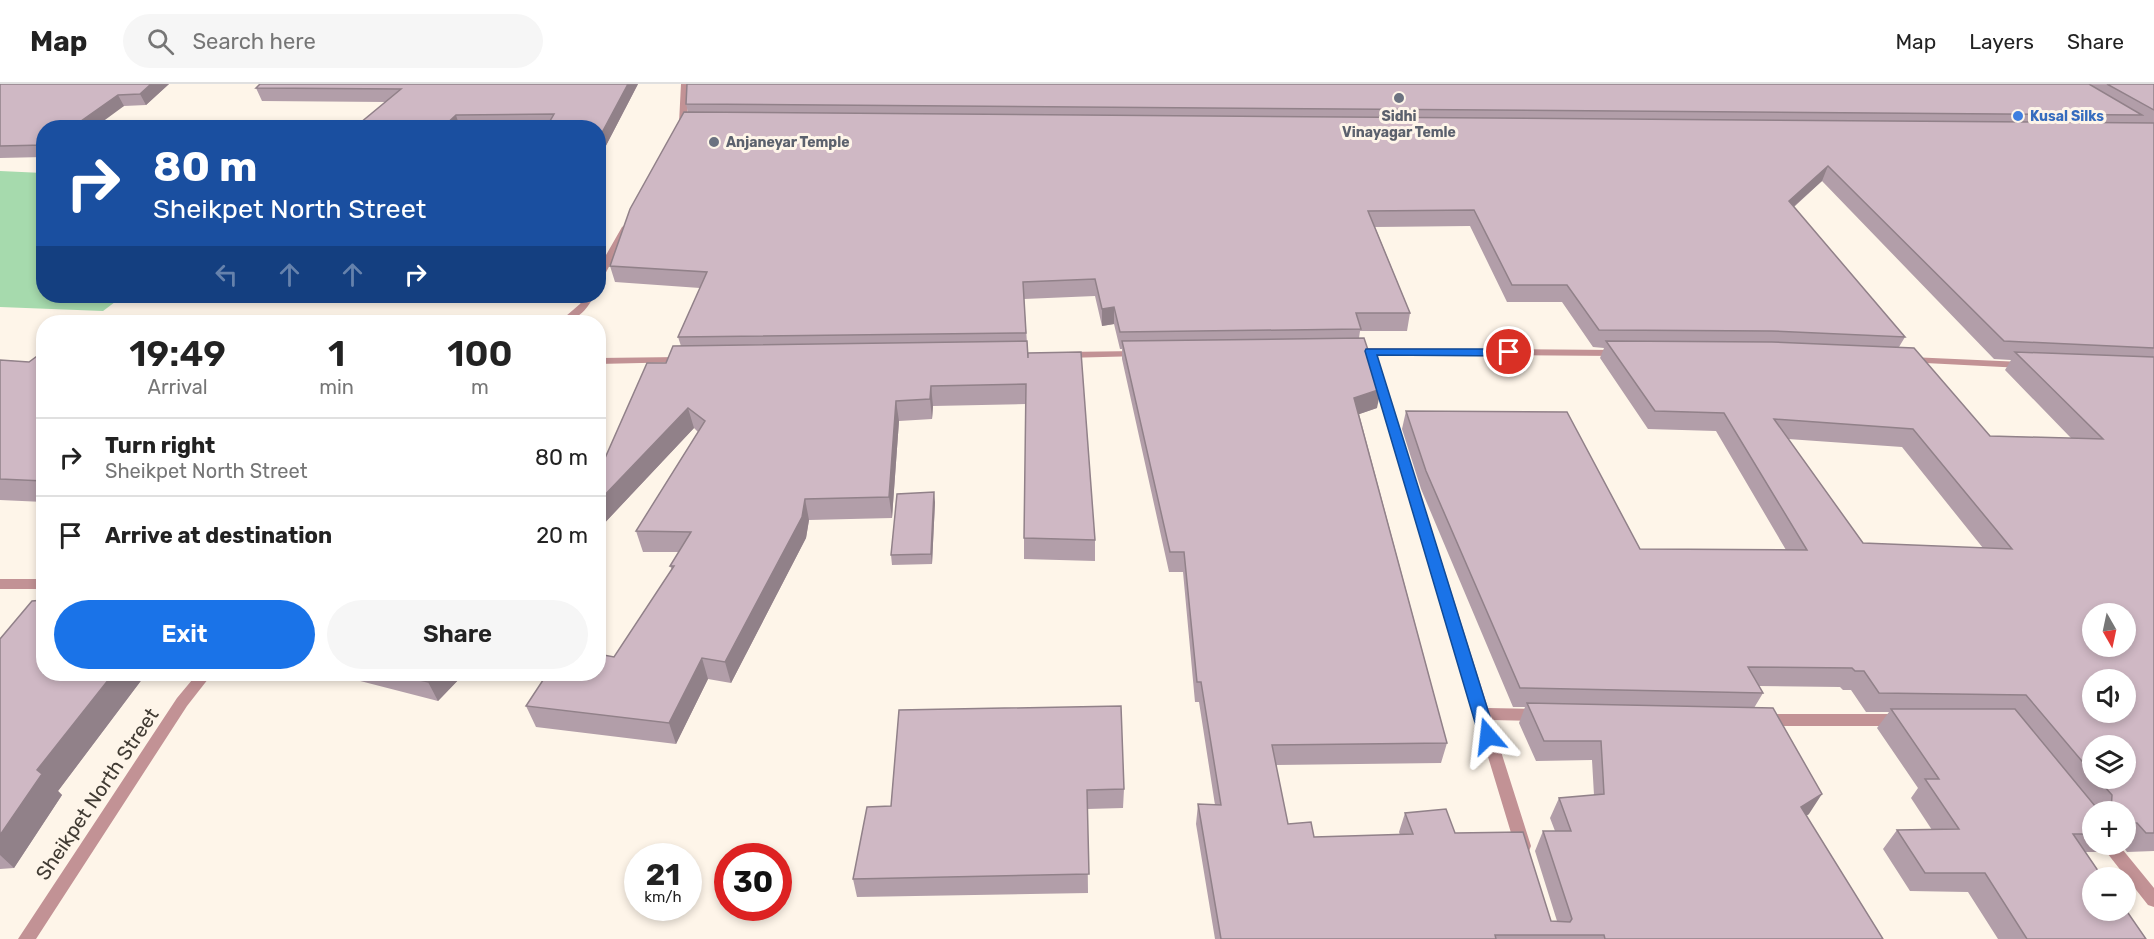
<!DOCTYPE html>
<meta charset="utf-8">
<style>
:root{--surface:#fff;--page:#f6f6f6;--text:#222;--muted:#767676;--line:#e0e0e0;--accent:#1a73e8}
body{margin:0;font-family:Rubik,sans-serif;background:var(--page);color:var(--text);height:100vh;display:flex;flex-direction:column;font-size:22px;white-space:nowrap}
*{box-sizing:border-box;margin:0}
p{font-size:20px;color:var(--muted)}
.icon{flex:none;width:33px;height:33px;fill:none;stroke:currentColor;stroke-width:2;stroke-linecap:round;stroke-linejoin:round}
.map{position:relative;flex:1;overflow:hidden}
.sheet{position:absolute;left:36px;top:231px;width:570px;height:366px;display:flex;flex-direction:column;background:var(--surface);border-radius:24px;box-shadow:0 3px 9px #0003}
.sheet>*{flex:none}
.top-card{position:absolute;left:36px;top:36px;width:570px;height:183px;border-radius:24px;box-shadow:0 3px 9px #0003;background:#1a4fa0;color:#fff;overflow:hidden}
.needle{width:39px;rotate:171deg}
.buttons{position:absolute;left:2082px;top:519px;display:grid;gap:12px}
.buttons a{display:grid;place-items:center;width:54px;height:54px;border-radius:50%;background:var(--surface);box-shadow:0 3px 9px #0003;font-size:30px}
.speed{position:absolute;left:624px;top:759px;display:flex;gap:12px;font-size:30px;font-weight:700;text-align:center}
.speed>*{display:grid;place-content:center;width:78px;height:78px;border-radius:50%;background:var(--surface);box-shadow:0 3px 9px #0003;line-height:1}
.speed small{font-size:15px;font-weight:400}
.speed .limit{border:9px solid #d22;background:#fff;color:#111}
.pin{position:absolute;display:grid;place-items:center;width:51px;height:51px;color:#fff;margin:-26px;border:3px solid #fff;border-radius:50%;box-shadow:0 2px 6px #0007}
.me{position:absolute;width:66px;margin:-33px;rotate:343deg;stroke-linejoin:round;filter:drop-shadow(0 0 4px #0008)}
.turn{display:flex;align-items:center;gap:21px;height:126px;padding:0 18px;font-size:27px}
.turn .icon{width:78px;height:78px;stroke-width:2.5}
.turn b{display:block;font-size:42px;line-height:51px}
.lanes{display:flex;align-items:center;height:57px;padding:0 18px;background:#0003;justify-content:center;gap:30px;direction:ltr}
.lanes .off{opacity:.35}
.eta{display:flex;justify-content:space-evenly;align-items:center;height:102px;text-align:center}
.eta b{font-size:36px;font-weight:600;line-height:42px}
.cta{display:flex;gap:12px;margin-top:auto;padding:12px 18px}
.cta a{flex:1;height:69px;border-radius:36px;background:var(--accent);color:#fff;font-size:24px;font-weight:600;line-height:69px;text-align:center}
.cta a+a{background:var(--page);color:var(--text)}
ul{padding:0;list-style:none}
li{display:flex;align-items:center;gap:18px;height:78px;padding:0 18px;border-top:2px solid var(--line)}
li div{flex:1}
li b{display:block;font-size:22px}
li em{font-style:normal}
header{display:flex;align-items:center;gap:36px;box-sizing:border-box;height:84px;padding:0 30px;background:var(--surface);border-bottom:2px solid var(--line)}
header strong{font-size:28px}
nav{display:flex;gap:33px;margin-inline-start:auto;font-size:21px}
.search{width:420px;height:54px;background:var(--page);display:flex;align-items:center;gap:15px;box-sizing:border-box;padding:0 21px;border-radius:33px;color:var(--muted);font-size:22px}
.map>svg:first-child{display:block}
</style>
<header>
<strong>Map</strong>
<div class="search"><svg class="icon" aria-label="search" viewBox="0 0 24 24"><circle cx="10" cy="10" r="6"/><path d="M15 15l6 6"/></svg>Search here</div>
<nav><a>Map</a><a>Layers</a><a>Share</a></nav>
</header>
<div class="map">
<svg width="2154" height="855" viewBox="0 0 2154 855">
<rect width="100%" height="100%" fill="#fef5e9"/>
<path fill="#a6daad" d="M0,87L43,89L44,212H123L103,227L0,223Z"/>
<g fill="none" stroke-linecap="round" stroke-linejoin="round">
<path fill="#c29295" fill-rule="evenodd" d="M681,0H689L687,39L682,48H679L675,46L679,39Z
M626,140L630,143L603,194L598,197V185L622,143Z
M585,212H594C587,226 576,238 559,238L580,220Z
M1353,264L1617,266L1622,269L1617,272L1376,270L1488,624L1536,625L1541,627L1543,631L1541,635L1536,637L1491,636L1531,762L1529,767L1523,769L1517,767L1515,762L1366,270L1349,269L1348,267Z
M1137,267L1141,268V272L1065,274L1060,271L1065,268Z
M681,273L685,274V278L598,280V274Z
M1910,273L2022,278L2027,281L2022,284L1906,278L1905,276Z
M0,495H44V505H0Z
M197,590H212L187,622L36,855H18L177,614Z
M1764,630H1899L1904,632L1906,636L1904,640L1899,642H1764L1759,640L1757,636L1759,632Z
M2100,760H2118L2154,804V823L2148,821Z"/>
</g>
<path fill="#b29ea9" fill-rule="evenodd" d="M0,0H169L146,21L124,22L44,44V73L0,74Z
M260,0H638L598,77V44H354L386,18L262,17L256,4Z
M687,0H2154V767L2127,768L2121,760H2126V728H2092V760H2111L2103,768H2085L2146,855H1998L1968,808L1910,807L1883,765L1897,746H1932L1911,714L1918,704L1877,644L1889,628H1866L1851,606H1843L1840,603L1759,602L1763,609L1754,624L1809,730L1806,732L1883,855H1215L1196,740L1198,720L1215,721L1199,618H1195L1183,488H1169L1122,275V265H1120L1114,240L1102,242L1095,212L1024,215L1028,274L1095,456V477L1024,475V454L1026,320L933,322L932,335L899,337L892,434L809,436L806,454L731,599L708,595L676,660L536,643L526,622L614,573L672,486L670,482L679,468H643L636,447L698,348L694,344L598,446V390L666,279L681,262L678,253L700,204L615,198L610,182L688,28L686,20ZM1822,97L1994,275L2011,276L2005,286L2071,354L1990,352L1899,263L1905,253L1794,123ZM1470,142L1507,218H1562L1593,263L1604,264L1600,274L1648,345L1716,347L1786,466L1640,465L1406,327L1402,345L1421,405L1513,623H1525L1519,639L1536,677L1592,676L1594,711L1559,714L1550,734L1555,747H1543L1535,767L1557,837H1551L1455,749L1405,729L1399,748L1400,751L1314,753L1288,740L1276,681L1441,679L1447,659L1359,330L1377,324L1359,254L1360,247H1407L1410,229L1375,143ZM1788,355L1902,363L1983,464L1863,459ZM2092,662L2126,694H2092Z
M44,267V418L0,416V276L29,278Z
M935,418L932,480L892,481L891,471Z
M0,555L44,590H146L58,707L62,711L14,784L0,785Z
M333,590H464L438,617Z
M899,626L1124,705L1123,724L1087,725L1088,809L857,813L853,795L891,722Z"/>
<path fill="#918189" d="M151,0H169L146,21L140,10Z
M628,0H638L598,77V56Z
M118,11L124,22L94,44H71Z
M456,31L460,44H442Z
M1828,82L1822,97L1782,133L1789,117Z
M1114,223V240L1102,242V225Z
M931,302L933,322L932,335L930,315Z
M1381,305L1377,324L1351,333L1354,314Z
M896,317L899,337L892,434L889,413Z
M688,324L694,344L598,446V418Z
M934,408L935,418L932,480L931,470Z
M805,415L809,436L806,454L731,599L725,578Z
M702,574L708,595L676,660L669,639Z
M113,590H146L58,707L62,711L14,784L0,771V751L37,686Z
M436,590H464L438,617L428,598Z
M1822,710L1809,730L1788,743L1801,723Z"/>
<path fill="#cfb8c4" stroke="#918189" stroke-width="1.5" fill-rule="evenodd" d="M0,0H151L140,10L118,11L71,44H44V61L0,62Z
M260,0H628L598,56V44H546L554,30L456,31L442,44H354L401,5L256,4Z
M687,0H2089L2142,31L686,20Z
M2107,0H2154V26Z
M684,28L2154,39V264L2004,257L1828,82L1789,117L1905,253L1772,247L1599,246L1567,201H1512L1474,126L1368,127L1410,229H1356L1361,245L1120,248L1114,223L1102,225L1095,195L1023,198L1026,249L678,253L707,188L610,182L630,125Z
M1364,254L1381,305L1354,314L1447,659L1272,661L1288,740L1311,738L1314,753L1413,750L1405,729L1446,725L1455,749L1523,748L1551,837L1570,838L1572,835L1543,747H1571L1559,714L1604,710L1601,657H1544L1527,619L1773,624L1822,710L1801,723L1883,855H1605L1604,851H1495L1496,855H1221L1198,720L1221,721L1201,598H1197L1184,468H1170L1122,257Z
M1027,257L1028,274V269L1081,268L1095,456L1024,454L1026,300L931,302L930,315L896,317L889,413L805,415L802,433L725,578L702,574L669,639L526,622L547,590H598V570L614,573L674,482H670L691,448L636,447L705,337L688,324L598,418V390L647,279H666L673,262Z
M1606,257L1772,258L1914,264L1990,352L2103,355L2015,268L2154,273V749H2146L2137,739H2126V728H2111L2112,711L2097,694H2126V662H2092V689L2026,611L1879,609L1864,587H1855L1852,584L1748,583L1763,609L1520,604L1426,387L1406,327L1567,328L1640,465L1807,466L1724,329L1655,327ZM1774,335L1913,345L2012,465L1863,459ZM2092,530H2126V562H2092ZM2092,596H2126V628H2092Z
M44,267V397L0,395V276L29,278Z
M934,408L931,470L891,471L897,410Z
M44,516V590H113L37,686L42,690L0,751V555L32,517Z
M394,590H436L428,598Z
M1121,622L1124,705L1087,706L1089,790L853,795L867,723L891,722L899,626Z
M1891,625H2015L2100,728H2092V750H2073L2103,794H2092V826H2126L2146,855H2027L1985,789H1925L1897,746L1959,745L1925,695H1939Z"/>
<path fill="#1a73e8" stroke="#114b97" stroke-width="1.5" d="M1366,265H1509L1515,268L1509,272L1377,271L1496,652L1494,657H1482L1479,652L1365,267Z"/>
<g fill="#6b7280" stroke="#fef5e9" stroke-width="2">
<circle cx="1399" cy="14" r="6"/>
<circle cx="714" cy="58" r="6"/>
</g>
<circle fill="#3f7fe0" stroke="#fef5e9" stroke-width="2" cx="2018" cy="32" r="6"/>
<g text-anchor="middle" stroke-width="6" stroke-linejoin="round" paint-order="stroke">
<g font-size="14" font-weight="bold" fill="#5b616d" stroke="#fef5e9">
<text x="1399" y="37">Sidhi<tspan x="1399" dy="16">Vinayagar Temle</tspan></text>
<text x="726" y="63" text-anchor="start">Anjaneyar Temple</text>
</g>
<g font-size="14" font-weight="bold" fill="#366cbe" stroke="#fef5e9" text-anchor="start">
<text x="2030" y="37">Kusal Silks</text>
</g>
<g font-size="20" fill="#413b33" stroke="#fef5e9">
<text transform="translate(97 710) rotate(-56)" y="7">Sheikpet North Street</text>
</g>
</g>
</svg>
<div class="buttons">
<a><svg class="needle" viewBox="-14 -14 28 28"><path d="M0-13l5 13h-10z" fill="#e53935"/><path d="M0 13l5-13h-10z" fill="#767676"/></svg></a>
<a><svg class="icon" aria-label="sound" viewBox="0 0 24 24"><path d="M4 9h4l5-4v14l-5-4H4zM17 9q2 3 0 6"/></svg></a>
<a><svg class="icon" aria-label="layers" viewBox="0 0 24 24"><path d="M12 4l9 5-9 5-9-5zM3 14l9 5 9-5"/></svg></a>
<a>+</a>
<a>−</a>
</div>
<div class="speed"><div>21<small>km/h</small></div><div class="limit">30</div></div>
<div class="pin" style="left:1509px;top:268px;background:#d93025"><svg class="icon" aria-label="arrive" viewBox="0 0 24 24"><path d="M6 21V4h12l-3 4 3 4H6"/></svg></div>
<svg class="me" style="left:1488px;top:652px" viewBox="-20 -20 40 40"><path d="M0-17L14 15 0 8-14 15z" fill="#1a73e8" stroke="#fff" stroke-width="4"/></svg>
<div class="top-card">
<div class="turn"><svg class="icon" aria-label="right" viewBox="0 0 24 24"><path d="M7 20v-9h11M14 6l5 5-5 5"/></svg><div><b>80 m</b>Sheikpet North Street</div></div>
<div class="lanes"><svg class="icon off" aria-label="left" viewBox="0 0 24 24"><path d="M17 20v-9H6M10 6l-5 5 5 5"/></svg><svg class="icon off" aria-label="ahead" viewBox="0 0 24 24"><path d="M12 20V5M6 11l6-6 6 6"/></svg><svg class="icon off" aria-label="ahead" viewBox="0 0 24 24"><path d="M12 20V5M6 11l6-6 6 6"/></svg><svg class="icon" aria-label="right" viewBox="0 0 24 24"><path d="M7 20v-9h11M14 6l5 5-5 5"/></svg></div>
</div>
<section class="sheet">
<div class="eta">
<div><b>19:49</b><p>Arrival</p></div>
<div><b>1</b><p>min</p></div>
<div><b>100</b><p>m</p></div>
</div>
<ul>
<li><svg class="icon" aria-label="right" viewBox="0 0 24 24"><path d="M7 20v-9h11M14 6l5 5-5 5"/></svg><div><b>Turn right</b><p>Sheikpet North Street</p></div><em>80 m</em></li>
<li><svg class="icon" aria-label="arrive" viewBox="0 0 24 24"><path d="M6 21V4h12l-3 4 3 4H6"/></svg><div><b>Arrive at destination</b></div><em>20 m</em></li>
</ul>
<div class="cta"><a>Exit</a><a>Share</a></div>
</section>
</div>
